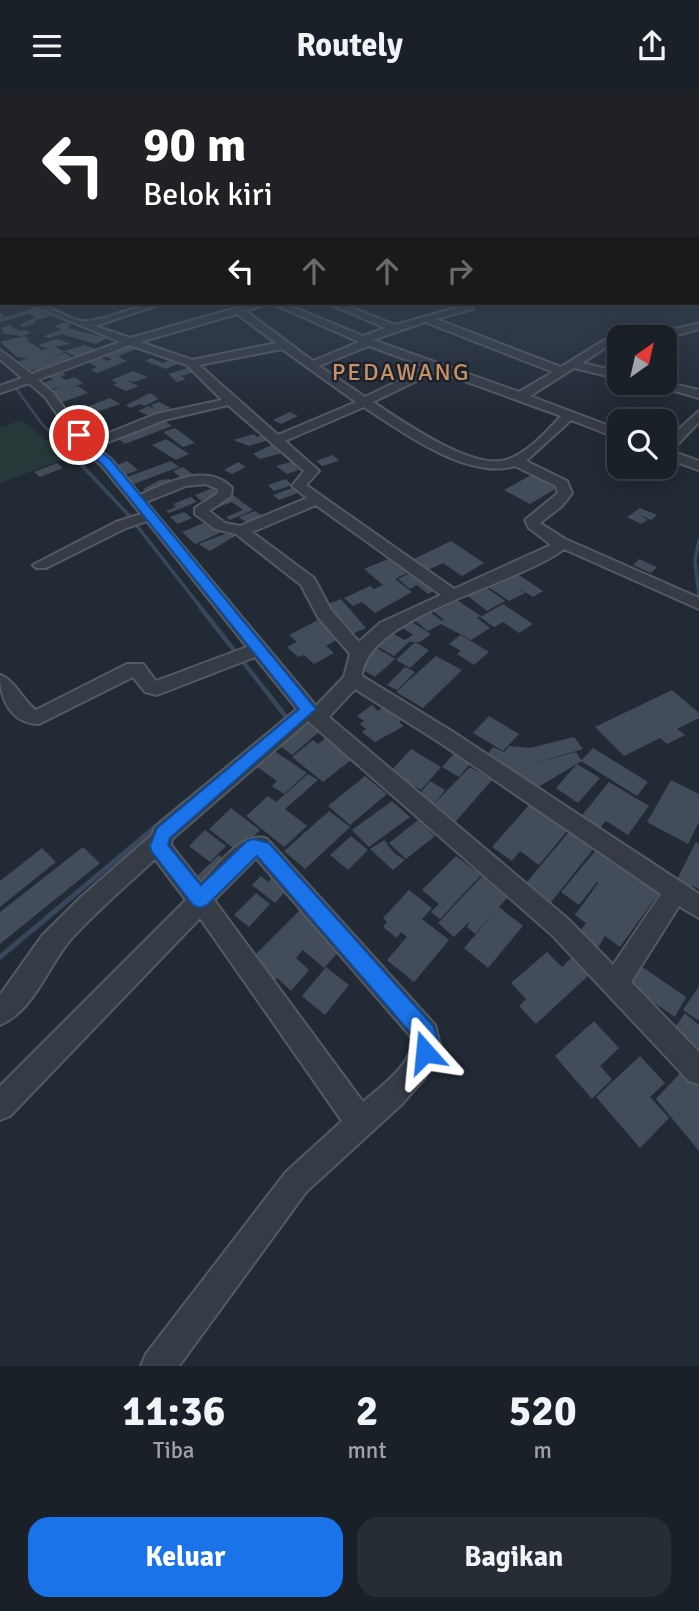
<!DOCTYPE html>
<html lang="id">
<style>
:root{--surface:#1a2028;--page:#272d34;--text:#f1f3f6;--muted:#9fa3a8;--line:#383e45;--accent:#1a73e8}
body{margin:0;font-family:Signika,sans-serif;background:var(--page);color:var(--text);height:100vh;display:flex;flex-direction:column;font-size:26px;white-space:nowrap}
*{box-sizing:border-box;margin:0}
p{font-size:23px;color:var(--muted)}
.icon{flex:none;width:38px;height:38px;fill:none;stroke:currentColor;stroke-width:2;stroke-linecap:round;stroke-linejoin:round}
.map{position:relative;height:1275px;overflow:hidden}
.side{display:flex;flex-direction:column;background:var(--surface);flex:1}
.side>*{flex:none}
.hud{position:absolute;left:0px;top:0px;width:700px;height:214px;box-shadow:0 7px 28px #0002,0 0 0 2px var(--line);background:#202124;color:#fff;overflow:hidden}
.needle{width:46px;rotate:34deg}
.buttons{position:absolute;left:607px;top:234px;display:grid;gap:14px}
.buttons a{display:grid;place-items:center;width:70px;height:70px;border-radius:14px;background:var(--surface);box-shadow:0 7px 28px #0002,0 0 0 2px var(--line);font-size:35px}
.pin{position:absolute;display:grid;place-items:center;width:60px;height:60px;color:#fff;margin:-30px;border:4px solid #fff;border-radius:50%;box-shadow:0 2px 7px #0007}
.me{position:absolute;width:77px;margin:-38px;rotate:342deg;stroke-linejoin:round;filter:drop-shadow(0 0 5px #0008)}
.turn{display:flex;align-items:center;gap:24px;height:147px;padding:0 28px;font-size:32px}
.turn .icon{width:91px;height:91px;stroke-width:2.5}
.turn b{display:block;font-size:49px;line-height:60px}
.lanes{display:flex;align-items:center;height:66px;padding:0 28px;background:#0003;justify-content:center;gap:35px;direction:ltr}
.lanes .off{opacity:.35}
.eta{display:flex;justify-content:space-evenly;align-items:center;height:119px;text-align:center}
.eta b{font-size:42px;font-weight:700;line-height:49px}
.primary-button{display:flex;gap:14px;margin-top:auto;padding:14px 28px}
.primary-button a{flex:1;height:80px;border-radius:21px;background:var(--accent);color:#fff;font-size:28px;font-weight:700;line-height:80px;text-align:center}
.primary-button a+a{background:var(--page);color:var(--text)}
header{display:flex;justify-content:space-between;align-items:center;height:91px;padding:0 28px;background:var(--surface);font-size:32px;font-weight:700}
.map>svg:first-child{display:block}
</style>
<header><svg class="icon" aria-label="menu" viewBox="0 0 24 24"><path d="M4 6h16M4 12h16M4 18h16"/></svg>Routely<svg class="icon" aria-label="share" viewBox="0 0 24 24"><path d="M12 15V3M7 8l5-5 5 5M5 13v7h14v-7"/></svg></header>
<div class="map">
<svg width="699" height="1275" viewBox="0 0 699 1275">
<rect width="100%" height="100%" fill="#222a35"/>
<path fill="#273838" d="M22,329L67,367L0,392V336Z"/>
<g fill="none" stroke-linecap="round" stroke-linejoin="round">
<path stroke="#39475d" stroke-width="2.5" d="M15,296L42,333L72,364"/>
<path stroke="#39475d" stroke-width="3.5" d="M70,362L126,421L202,518
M699,449L695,469L699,505"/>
<path stroke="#39475d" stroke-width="4.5" d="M201,517L287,627L283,630
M182,714L260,649"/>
<path stroke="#39475d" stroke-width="5" d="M0,866L184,712"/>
</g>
<path fill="#434d59" d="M34,217L51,225L33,230L37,231L24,236L19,234L36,226L29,223L0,231V222L5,225L0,226L2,227Z
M65,231L72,234L67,236L78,240L108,247L95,253L62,243L49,247L44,245L61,238L54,235Z
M10,234L19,240L25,239L32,242L22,245L0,242L4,241L0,237Z
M24,245L30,248L26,249L41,258L40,260L54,255L65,261L51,267L65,262L75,268L36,280L27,278L17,271L27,267L17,266L0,251Z
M56,248L71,253L44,257L38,254Z
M132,250L143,256L118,265L127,270L97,282L91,279L97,276L83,269L95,264L108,270L112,268L99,263Z
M84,254L95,258L78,267L64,260Z
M177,266L186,269L166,278L145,270L151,267L163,272Z
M68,274L73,277L62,281L66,284L60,286L66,289L75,286L83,292L70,298L78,295L88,302L60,312L50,304L54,303L50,300L68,294L49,299L38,294L53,288L49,286L56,284L50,280Z
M191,276L197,280L181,285L186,288L177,291L168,283Z
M133,280L148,286L134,291L126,289L139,295L126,300L113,294L117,292L111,289Z
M150,302L159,308L144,315L141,313L130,317L126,314Z
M110,307L120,313L90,323L81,318Z
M159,311L171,317L152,326L138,320L148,315L155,318L151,314Z
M290,321L298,325L281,333L273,329Z
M164,329L172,335L125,353L117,347Z
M97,332L106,336L90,343L81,339Z
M175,337L195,352L183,356L163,341Z
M254,343L257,346L267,343L272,348L249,355L233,349Z
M166,348L189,363L176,369L152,354Z
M271,354L282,362L260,368L253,363Z
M333,364L339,370L322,375L316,370Z
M298,369L302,372L294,374L299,379L287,383L276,375Z
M127,370L138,379L125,384L115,375Z
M171,370L179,376L134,393L127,386Z
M238,371L246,376L232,383L224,379Z
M57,372L63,377L40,386L34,381Z
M183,376L195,385L182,388L173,380Z
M533,383L559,396L530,413L504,399Z
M169,388L173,392L147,401L143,398L160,389Z
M286,388L292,394L274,400L268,394Z
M215,396L222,401L201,410L195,404Z
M292,397L298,402L279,409L273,404Z
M233,404L253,419L230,429L226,426L243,419L232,411L214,418L210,415Z
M191,406L197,411L169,422L166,420L176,416L173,413Z
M640,417L657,424L651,429L638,423L648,429L641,433L627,426Z
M255,420L264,426L248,433L239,426Z
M184,421L192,427L178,433L170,426Z
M206,431L220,442L195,453L182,441Z
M228,442L237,444L210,460L198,453Z
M451,450L484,472L462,485L443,472L428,479L414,468Z
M393,466L411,480L395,488L412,501L375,522L362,511L353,515L344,507L370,495L374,498L383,494L364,478Z
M639,468L657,476L651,482L633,474Z
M414,480L437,498L428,503L417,494L410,498L398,488Z
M513,480L543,500L533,506L517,496L525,502L509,510L484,493Z
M483,494L505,510L487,520L465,503Z
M341,508L366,537L352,543L328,513Z
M457,509L481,525L477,527L490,537L471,549L441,533L428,540L414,529L429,520L442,530L444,529L428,516L436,511L443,517Z
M503,513L533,533L519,542L503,531L494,536L480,526Z
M407,528L431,543L420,551H409L394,565L370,551L384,538L405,549L413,544L398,534Z
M318,529L340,547L326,555L334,562L314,573L304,564L298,566L287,556L297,551L289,544Z
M460,544L471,550L489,561L474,574L457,563L461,560L449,553Z
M415,551L429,559L410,577L396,569Z
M369,552L395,568L375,586L355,574Z
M436,565L462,579L423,617L396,601Z
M405,576L415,581L397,599L387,594Z
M672,599L699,622V627L677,638L685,644L667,653L660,647L624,665L595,636Z
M390,611L409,623L399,631L404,635L375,651L362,641L366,638L360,633L364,630L357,625L372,614L378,620Z
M489,625L519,643L503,660L473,642Z
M312,627L325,636L292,664L279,654Z
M329,644L356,665L323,691L292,666L313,649L318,653Z
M574,646L583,658L525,675L576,661L582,670L577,673L600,687L578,712L556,697L577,673L538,696L485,667L493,656L504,661L509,655L530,657Z
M460,656L476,666L459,686L442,676Z
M593,657L648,691L637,705L581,670Z
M411,658L441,676L421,699L390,681Z
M273,659L307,682L284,703L272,695L277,690L256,675Z
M470,676L492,689L450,737L414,710L430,690L445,699L434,713Z
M308,683L318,689L285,718L307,735L284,756L246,725L268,705L276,711Z
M365,685L387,703L350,734L328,715Z
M671,689L699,703V731L688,753L647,731Z
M609,691L649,715L628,744L606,730L597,740L579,728Z
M392,710L410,726L369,756L352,739Z
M529,714L568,739L539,774L520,760L512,770L492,756Z
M231,717L260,739L238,761L209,738Z
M329,720L350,736L305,778L284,760Z
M418,729L435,745L406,768L389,752Z
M573,736L598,752L544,820L531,810L538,801L526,792Z
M205,739L226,755L210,771L189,755Z
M351,745L368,759L348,779L330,764Z
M384,749L394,762L405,769L393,779L370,758Z
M696,751L699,753V798L693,795L689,803L674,794Z
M601,753L664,795L620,856L605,845L592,866L574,849L586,832L575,824L598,792L612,801L597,791L579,814L561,801Z
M83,756L100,772L0,853V821Z
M42,757L56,771L0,816V790Z
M219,764L228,771L206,792L197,785Z
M456,765L481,784L440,828L431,821L439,813L422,799Z
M277,781L292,793L275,812L252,794L261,785L268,791Z
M483,784L509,805L499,816L523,835L488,877L464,857L495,821L475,843L467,836L470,830L454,846L438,832Z
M409,799L432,817L422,828L449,849L414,891L387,869L407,846L401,841L397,847L383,836L387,831L383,827Z
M256,802L270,813L249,836L234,824Z
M305,814L342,857L324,877L303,859L296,867L309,879L291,900L277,887L272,892L249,870Z
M547,861L562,876L571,867L589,884L536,933L519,915L526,908L511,892Z
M632,869L686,906L675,926L620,889Z
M326,876L349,894L325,924L302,905Z
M699,895V930L683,919Z
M685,922L699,934V978L668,946Z
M594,930L619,957L600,975L612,988L592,1008L555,965Z
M640,965L665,992L650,1006L669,1027L640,1057L596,1006Z
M683,979L699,996V1060L656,1008Z"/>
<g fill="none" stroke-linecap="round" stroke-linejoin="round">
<g stroke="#535a63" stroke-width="4">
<path id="minor" d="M698,165H699V171H698Z
M0,184L2,185V192L0,191Z
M27,212C49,211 72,233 89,230C115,227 137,212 164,212L95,235L130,247L254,212H269L246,220L313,270L359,251L271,212H283L363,245L385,237L327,212H340L395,234L469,213L472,218L436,228L561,276L614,243L680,237L699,232V238L681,243L620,247L582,272L620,281V288L574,277L530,305L620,339V348L571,329L526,370L567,390L572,402L562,415L540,432L565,448L699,507V518L564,458C520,493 365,525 362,585L453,641L699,803V827L679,815L631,891L699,961V993L689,990L552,844L308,630L172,748L171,754L201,792C217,776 242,739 267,748L435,934L440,954L424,988L402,1013L306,1101L179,1275H141L146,1263L286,1081L342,1030L200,827L10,1025L0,1029V995L186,809L155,768C127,794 98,819 72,847C48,874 35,919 0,934V904L42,845L81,806L152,744L155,736L297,618L255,566L157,604L145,601L133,586L39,633C11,633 0,608 0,584C15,589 23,610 36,619L127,573H143L156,590L247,556L147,430L126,437L46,477H36L33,474L116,431L141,423L102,375L82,358L45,306L29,292L0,302V295L22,287L0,268V259L32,283L120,251ZM237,223L276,252L192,269L140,251ZM425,231L553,281L519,301L373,249ZM130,254L187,274L222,309L156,323L89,350L53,302L38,289ZM369,255L427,276L365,306L319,275ZM282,258L356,311L278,344L199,274ZM437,280L561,325C546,341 528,362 506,369C471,379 402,330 373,311ZM228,314L304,380L292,395L307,407L240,435L225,432L209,420L231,405L232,397C207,371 167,392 140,404L112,369L96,356L164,329ZM364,316C402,341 467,389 515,375L556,395L558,402L525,429L529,437L551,454L454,498L306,394L319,380L285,350ZM205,393L218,398L217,403L195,417V423L215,438L236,443L301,494L318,526L350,563L344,586L316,615L146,411L186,395ZM316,414L441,504L380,532L359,551L331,519L314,487L252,441ZM355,598L439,651L661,803L613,874L568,828L329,626ZM256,767L413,948C414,972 379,997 363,1011L214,809Z
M665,291L699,299V307L648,292Z
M699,320V331L671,360L699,370V379L665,367V351Z"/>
</g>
<use href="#minor" fill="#353c46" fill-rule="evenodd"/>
</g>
<linearGradient id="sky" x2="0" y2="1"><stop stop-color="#13171d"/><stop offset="0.45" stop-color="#3e4a5c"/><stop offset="1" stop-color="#3e4a5c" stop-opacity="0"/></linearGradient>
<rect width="699" height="324" fill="url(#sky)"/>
<path fill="#1a73e8" stroke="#114b97" stroke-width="2" d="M75,341H83L91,353L111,369L316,618L170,747L168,754L201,794L247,750L253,748L269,752L433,935L439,951L433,968L425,972L417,968L414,961L416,948L257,765L207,814L200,817L193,814L152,761L150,755L157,737L299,618L103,374L83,358Z"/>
<g text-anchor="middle" stroke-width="5" stroke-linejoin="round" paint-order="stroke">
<g font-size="24" letter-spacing="2" fill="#c79166" stroke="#1b212a">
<text x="401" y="289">PEDAWANG</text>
</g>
</g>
</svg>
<div class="buttons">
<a><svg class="needle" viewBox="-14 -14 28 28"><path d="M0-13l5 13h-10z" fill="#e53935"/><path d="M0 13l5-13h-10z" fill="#9fa3a8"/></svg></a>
<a><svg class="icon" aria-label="search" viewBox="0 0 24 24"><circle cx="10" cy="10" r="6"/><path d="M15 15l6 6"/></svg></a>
</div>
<div class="pin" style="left:79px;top:344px;background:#d93025"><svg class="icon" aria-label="arrive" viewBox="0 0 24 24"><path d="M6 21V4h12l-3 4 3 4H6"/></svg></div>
<svg class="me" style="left:425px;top:961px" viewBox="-20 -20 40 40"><path d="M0-17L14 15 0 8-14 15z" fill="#1a73e8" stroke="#fff" stroke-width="4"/></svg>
<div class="hud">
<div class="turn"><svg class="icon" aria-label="left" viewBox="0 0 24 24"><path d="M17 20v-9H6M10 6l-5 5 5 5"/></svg><div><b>90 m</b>Belok kiri</div></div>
<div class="lanes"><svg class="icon" aria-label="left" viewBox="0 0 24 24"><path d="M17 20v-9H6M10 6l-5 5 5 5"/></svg><svg class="icon off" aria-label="ahead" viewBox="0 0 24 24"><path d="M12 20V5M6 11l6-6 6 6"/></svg><svg class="icon off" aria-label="ahead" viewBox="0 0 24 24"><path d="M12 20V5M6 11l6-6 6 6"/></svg><svg class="icon off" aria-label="right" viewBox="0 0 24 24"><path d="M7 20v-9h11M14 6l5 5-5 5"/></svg></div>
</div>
</div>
<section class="side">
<div class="eta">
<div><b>11:36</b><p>Tiba</p></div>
<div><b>2</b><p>mnt</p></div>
<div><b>520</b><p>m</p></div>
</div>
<div class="primary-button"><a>Keluar</a><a>Bagikan</a></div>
</section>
